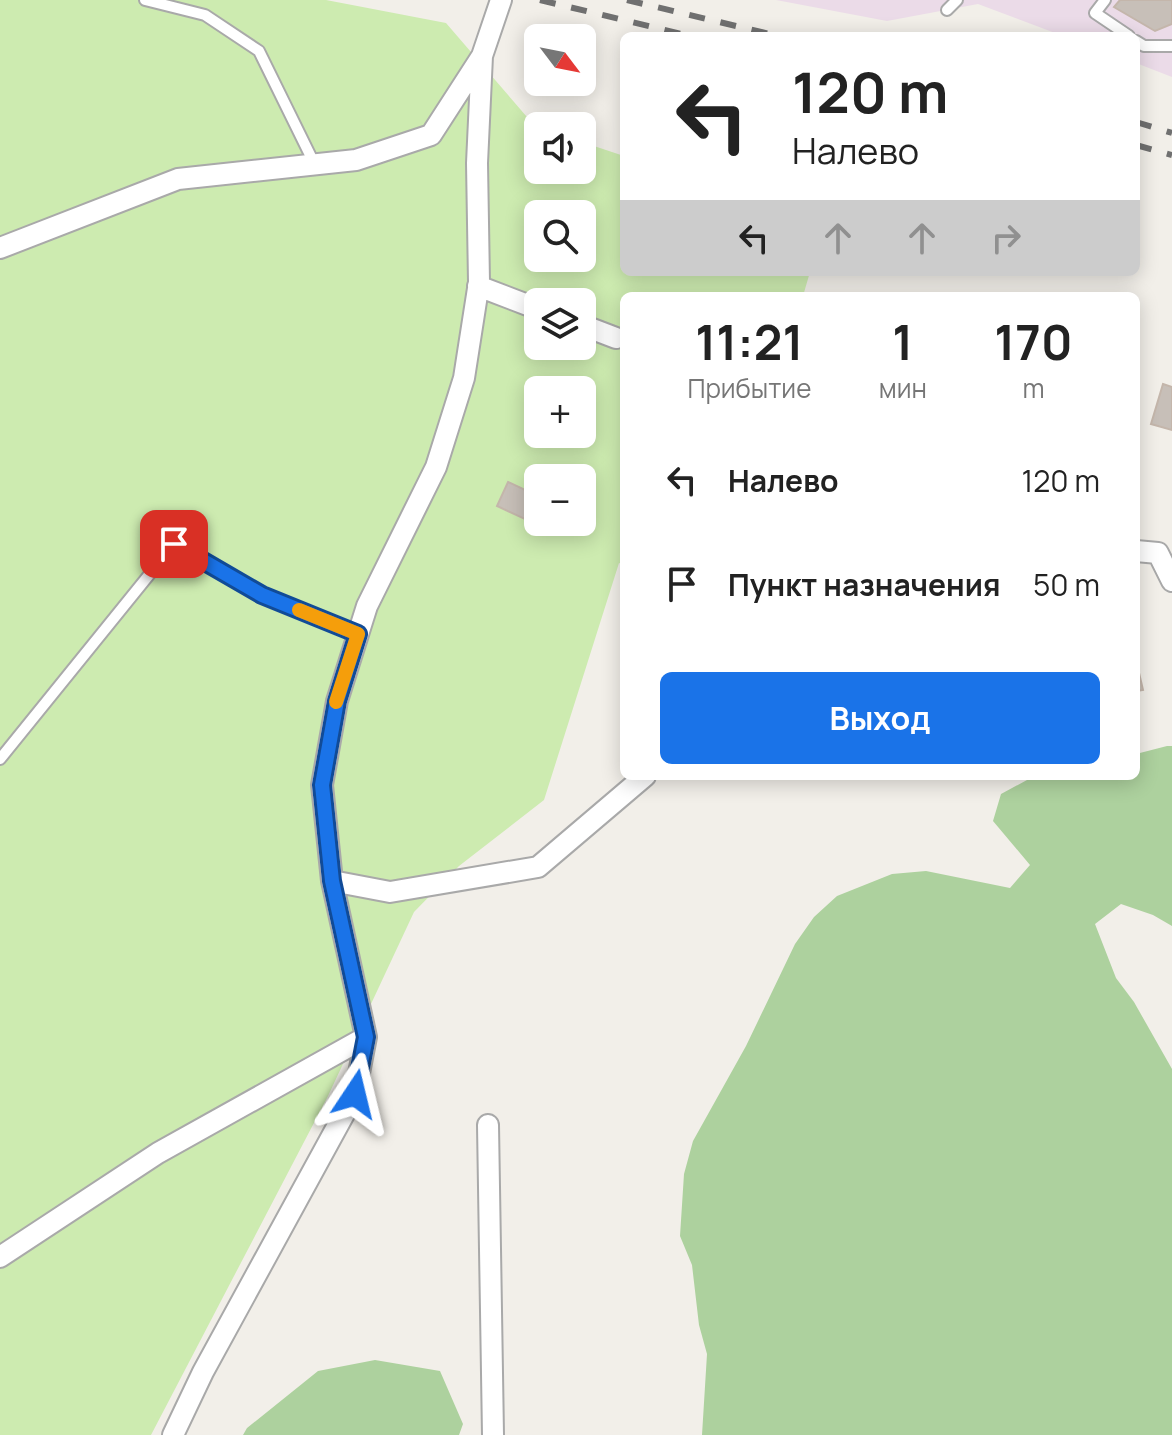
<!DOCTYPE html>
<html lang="ru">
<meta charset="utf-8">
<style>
:root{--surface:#fff;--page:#f2f2f2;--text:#222;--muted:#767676;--accent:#1a73e8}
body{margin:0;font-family:Manrope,sans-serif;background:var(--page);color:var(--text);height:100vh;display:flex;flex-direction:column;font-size:30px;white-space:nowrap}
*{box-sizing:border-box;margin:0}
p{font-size:26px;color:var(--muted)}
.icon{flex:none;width:44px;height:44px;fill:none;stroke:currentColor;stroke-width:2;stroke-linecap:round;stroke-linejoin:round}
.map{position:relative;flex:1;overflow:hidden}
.sheet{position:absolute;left:620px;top:292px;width:520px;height:488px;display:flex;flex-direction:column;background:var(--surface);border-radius:12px;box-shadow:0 4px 20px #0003}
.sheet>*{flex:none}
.top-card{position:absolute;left:620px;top:32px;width:520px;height:244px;border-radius:12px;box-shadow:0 4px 20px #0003;background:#fff;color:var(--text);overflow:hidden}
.needle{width:52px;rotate:122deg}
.controls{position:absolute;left:524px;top:24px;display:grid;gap:16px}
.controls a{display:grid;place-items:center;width:72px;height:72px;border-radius:12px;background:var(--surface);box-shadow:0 4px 20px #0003;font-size:40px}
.pin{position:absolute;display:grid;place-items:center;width:68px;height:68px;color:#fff;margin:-34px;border-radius:16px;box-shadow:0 4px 12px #0006}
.me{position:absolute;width:88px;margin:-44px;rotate:10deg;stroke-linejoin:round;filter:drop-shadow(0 0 6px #0008)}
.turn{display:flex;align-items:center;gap:28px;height:168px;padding:0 40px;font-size:36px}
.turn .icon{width:104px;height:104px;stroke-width:2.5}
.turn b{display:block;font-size:56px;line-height:68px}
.lanes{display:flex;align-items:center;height:76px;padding:0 40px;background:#0003;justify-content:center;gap:40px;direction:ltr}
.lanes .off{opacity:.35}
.eta{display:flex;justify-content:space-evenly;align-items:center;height:136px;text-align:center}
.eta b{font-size:48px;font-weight:700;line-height:56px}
.cta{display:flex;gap:16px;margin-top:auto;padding:16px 40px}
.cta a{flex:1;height:92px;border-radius:12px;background:var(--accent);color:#fff;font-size:32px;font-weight:700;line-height:92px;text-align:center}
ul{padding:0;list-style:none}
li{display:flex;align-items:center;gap:24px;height:104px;padding:0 40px}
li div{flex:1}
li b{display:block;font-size:30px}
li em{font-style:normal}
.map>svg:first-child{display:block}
</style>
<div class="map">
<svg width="1172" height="1435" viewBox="0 0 1172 1435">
<rect width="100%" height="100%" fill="#f2efe9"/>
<path fill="#ebdbe8" d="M776,0H1172V77L1136,63V36H1063L978,4L887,21Z"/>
<path fill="#cdebb0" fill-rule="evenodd" d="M0,0H326L446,23L533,124L538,126V170H582V142L624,156V272H810L803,296H624V565L619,563L544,800L459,866L414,912L328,1096L151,1435H0ZM538,214H582V258H538ZM538,302H582V346H538ZM538,390H582V434H538ZM538,478H582V522H538Z"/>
<path fill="#add19e" d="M1167,746H1172V926L1153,915L1121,904L1095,924L1116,978L1134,1002L1172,1069V1435H702L707,1354L699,1325L692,1265L680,1236L684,1174L693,1141L746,1046L795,944L814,917L837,896L892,874L926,871L1010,888L1030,865L993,821L1001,794L1027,780L1045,776H1136V754Z
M375,1360L440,1371L463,1424L459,1435H243L247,1428L318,1371Z"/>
<path fill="#c7bfb8" stroke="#c4b6ab" stroke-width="2" d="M1120,0H1172V24L1155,31L1114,7Z
M1163,384L1172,387V430L1151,424Z
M508,482L538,496L527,520L497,506Z
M1136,660L1143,690L1136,691Z"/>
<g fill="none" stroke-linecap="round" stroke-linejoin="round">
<g stroke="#a9a9a9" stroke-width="14">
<path id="service" d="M145,0L205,15L259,51L315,165
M1105,0L1095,13L1129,36
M947,10L957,0
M1136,41L1144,46H1172
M0,759L174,544L262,595L358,634"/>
</g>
<g stroke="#a9a9a9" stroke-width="24">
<path id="minor" d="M0,248L178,179L356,160L431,135L482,56
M478,286L538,309
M582,325L616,338
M1136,551L1158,553L1172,581
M332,881L390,892L538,867L645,776
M488,1125L493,1435
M0,1257L158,1153L366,1037
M173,1435L203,1372L355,1094L366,1037L332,881L322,785L337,701L367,606L436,467L464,378L479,282L477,163L482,56L501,0"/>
</g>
<use href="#service" stroke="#fff" stroke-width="10"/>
<use href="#minor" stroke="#fff" stroke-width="20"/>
<path stroke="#707070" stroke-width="6" stroke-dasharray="16 16" stroke-linecap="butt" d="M540,0L690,36
M627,0L778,36
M1136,122L1172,133
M1136,145L1172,155"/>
</g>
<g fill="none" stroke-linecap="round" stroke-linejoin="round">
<g stroke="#114b97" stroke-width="20">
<path id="route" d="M174,544L262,595L358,634L337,701L322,785L332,881L366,1037L355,1094"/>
</g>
<use href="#route" stroke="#1a73e8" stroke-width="14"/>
<path stroke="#f59e0b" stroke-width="14" d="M299,610L358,634L336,702"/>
</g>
</svg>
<div class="controls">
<a><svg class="needle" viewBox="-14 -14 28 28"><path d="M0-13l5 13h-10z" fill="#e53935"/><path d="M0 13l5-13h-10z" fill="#767676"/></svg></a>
<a><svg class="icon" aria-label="sound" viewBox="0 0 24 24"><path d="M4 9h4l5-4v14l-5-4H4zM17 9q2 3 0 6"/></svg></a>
<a><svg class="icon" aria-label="search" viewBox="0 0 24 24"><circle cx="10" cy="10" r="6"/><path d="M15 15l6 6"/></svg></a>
<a><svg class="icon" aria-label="layers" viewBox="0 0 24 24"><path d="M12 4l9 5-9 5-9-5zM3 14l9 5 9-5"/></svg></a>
<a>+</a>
<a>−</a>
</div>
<div class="pin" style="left:174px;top:544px;background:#d93025"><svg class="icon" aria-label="arrive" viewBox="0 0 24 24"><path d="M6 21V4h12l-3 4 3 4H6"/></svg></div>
<svg class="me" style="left:355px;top:1094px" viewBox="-20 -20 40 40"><path d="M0-17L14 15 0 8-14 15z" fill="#1a73e8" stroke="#fff" stroke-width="4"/></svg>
<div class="top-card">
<div class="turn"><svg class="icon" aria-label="left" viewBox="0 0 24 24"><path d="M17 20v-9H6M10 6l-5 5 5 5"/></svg><div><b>120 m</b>Налево</div></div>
<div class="lanes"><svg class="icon" aria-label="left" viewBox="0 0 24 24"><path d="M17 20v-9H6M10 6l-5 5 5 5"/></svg><svg class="icon off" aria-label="ahead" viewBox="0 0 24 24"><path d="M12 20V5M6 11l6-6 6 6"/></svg><svg class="icon off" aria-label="ahead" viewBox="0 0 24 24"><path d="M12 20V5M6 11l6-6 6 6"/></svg><svg class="icon off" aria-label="right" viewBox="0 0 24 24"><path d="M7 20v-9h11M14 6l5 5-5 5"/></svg></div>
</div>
<section class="sheet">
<div class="eta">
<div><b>11:21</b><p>Прибытие</p></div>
<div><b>1</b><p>мин</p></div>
<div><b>170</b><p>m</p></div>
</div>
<ul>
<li><svg class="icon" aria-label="left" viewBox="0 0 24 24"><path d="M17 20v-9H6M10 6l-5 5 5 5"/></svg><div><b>Налево</b></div><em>120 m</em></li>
<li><svg class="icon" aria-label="arrive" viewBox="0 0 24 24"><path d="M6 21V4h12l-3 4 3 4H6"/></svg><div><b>Пункт назначения</b></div><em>50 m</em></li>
</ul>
<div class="cta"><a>Выход</a></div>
</section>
</div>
